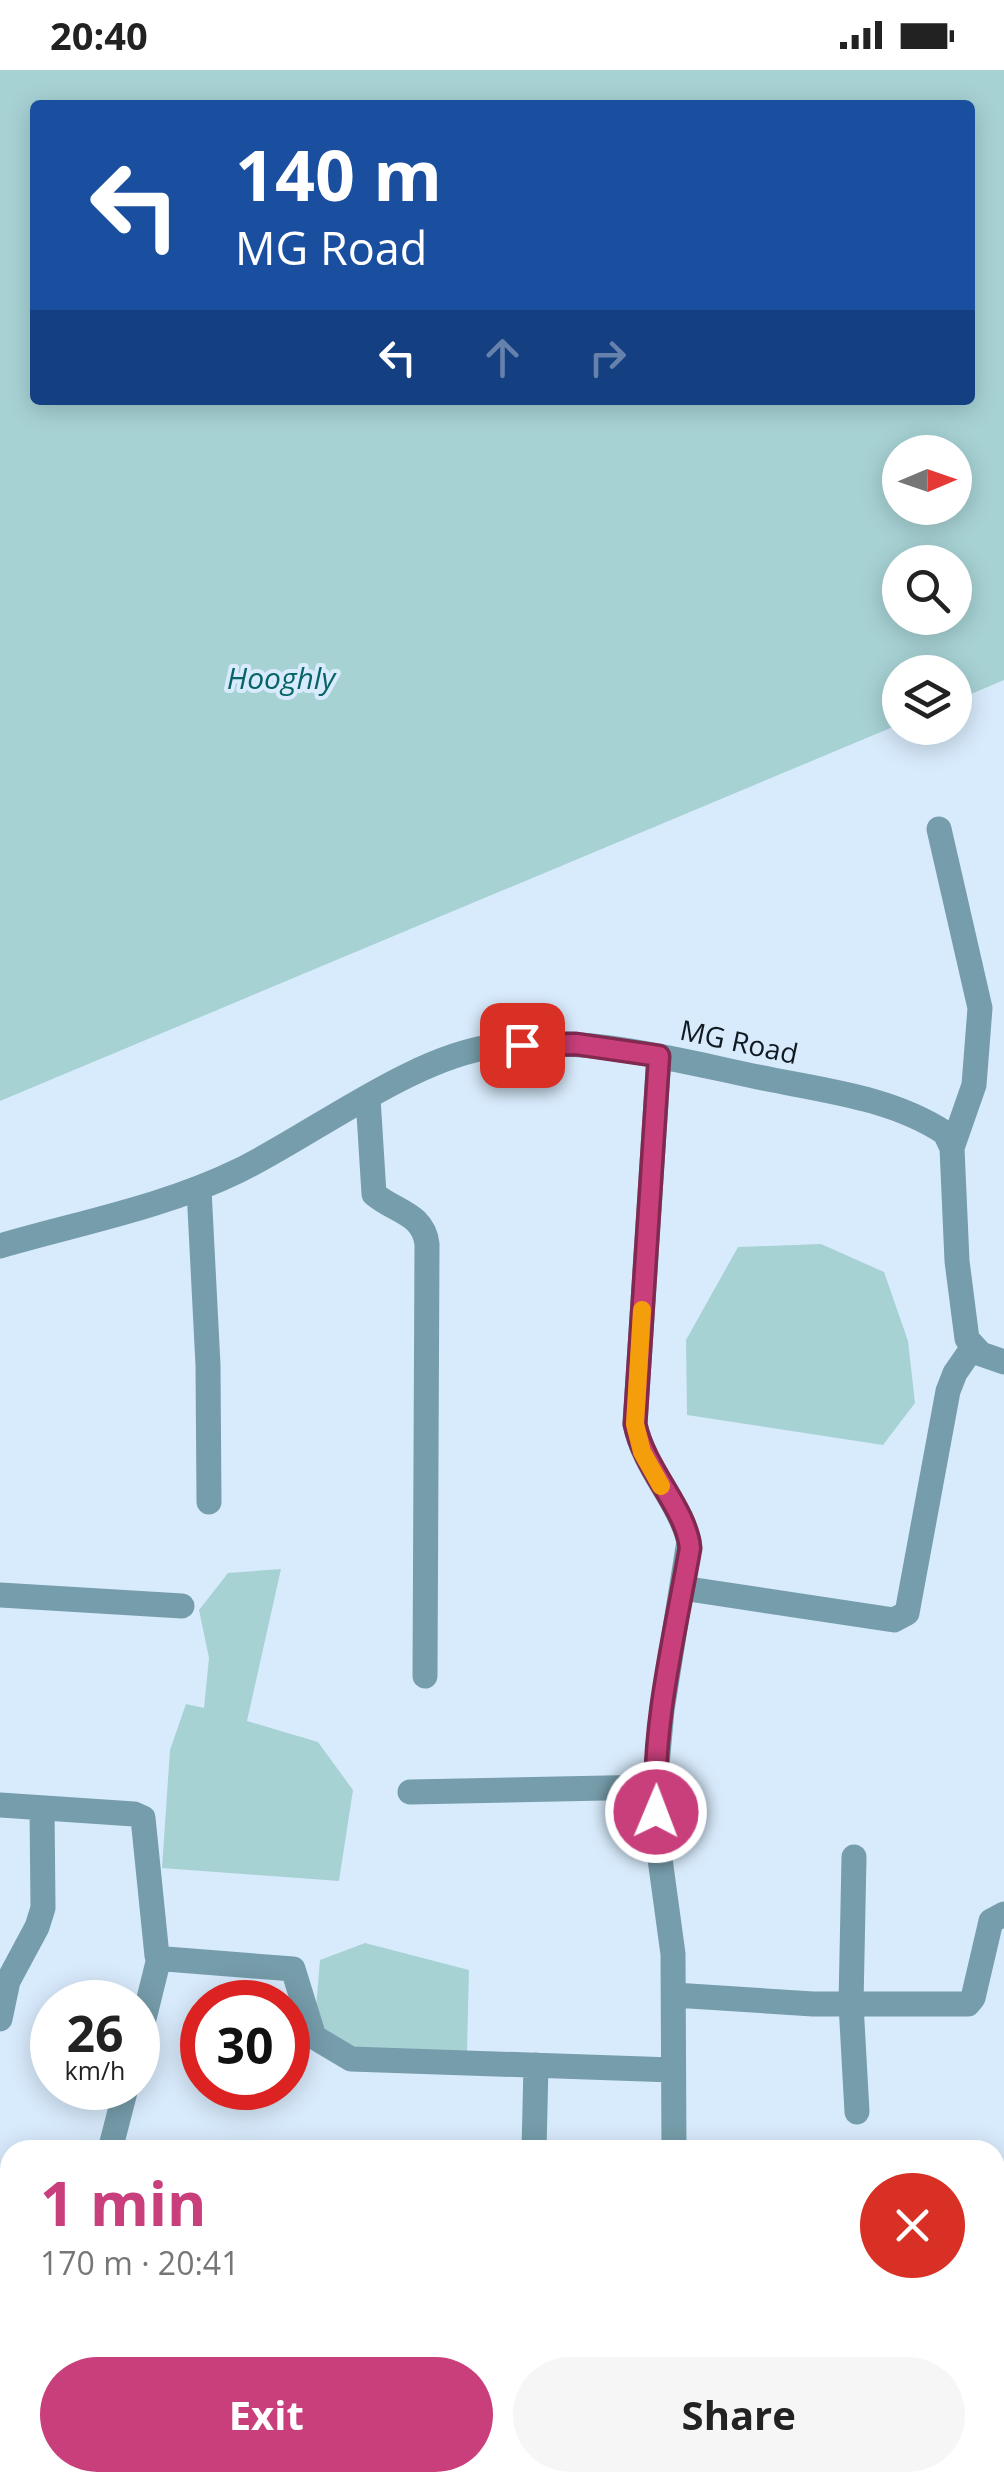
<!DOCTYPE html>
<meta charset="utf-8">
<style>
:root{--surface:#fff;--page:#f6f6f6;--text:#222;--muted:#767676;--accent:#c83f7b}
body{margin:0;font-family:"Open Sans",sans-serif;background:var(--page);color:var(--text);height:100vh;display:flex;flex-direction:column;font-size:38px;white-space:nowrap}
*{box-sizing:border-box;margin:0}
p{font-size:32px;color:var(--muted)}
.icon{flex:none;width:55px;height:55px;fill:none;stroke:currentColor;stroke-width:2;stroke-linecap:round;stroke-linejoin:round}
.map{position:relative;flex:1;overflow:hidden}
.details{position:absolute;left:0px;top:2070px;width:1005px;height:352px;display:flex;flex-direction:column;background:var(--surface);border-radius:30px 30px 0 0;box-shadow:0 5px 25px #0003}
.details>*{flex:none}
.top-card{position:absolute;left:30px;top:30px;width:945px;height:305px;border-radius:10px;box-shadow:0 5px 25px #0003;background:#1a4fa0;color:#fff;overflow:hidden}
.needle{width:65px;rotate:88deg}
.buttons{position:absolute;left:882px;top:365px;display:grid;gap:20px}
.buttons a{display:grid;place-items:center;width:90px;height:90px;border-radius:50%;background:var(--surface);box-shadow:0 5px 25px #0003;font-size:50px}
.speed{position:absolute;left:30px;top:1910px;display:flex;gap:20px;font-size:50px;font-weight:700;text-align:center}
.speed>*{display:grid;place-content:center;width:130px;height:130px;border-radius:50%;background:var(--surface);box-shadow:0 5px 25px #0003;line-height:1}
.speed small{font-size:25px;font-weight:400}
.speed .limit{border:15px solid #d22;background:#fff;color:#111}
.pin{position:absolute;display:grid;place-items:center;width:85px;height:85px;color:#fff;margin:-42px;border-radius:20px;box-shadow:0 5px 15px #0006}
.me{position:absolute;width:110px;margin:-55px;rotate:1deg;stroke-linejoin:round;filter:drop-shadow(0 0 8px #0008)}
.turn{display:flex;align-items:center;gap:35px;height:210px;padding:0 40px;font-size:45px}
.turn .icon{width:130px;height:130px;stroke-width:2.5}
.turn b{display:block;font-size:70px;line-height:85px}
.lanes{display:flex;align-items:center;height:95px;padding:0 40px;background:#0003;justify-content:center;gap:50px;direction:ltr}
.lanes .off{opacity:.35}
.round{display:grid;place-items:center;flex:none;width:105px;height:105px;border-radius:52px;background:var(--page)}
.overview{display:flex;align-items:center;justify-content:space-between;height:170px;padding:0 40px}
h1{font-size:60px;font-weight:700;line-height:75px;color:var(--accent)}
.button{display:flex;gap:20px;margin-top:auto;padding:20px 40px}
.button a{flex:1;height:115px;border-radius:60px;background:var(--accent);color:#fff;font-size:40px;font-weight:700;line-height:115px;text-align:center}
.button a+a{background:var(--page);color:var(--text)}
.status{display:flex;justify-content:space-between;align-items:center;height:70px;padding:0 50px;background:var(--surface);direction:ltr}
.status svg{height:28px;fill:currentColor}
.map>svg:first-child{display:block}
</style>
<div class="status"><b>20:40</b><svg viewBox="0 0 49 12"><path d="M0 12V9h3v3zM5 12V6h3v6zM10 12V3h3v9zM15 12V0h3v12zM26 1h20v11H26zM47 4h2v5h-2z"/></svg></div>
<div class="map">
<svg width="1004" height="2422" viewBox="0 0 1004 2422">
<rect width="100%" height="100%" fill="#d8ebfc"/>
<path fill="#a7d2d4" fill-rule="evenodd" d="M0,0H1004V610L955,631V602H900V654L0,1031ZM35,35H970V330H35ZM900,382H955V438H900ZM900,492H955V548H900Z
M821,1174L884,1202L908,1271L915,1333L883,1375L687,1345L686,1270L738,1177Z
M281,1499L247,1651L318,1672L353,1720L339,1811L162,1798L170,1680L186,1634L204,1638L209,1588L199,1540L228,1503Z
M365,1873L469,1900L467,1981L349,1979L325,1964L316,1938L320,1890Z
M231,2413V2412L368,2413L367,2422H220Z"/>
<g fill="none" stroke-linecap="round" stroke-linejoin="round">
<path stroke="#769dab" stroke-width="25" d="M939,759L980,938L974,1015L952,1078
M659,986L635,1354C644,1399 678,1429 689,1471L662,1640L655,1717L657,1767L673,1884L674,2080
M368,1028L374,1124C395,1142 423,1143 427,1174L425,1606
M199,1119L208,1295L209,1432
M0,1176C79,1153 164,1137 238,1101C314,1064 413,986 496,976C584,965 672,989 758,1007C820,1020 891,1027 945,1063L952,1078L957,1191L967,1269L981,1284L1004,1292
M682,1518L894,1550L907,1543L948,1321L955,1303L973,1277
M0,1525L182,1536
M410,1722L655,1717
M0,1735L134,1744L143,1748L157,1886L166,1889L293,1899L314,1967L351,1989L673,2000
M854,1787L851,1934L857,2042
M674,1925L813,1934H968L973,1928L991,1851L1004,1844
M0,1949L8,1911L37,1857L43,1838L42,1738
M138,1973L159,1888
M110,2080L126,2018
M534,2080L536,1995
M0,2280L10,2281
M812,2412L813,2422
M199,2422L200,2412
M452,2422L457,2412
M679,2422L681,2412"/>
</g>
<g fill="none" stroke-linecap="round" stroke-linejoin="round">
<g stroke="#822950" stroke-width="25">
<path id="route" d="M522,975L576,974L659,986L635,1354C645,1401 686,1438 690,1478C675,1564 652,1654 656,1742"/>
</g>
<use href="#route" stroke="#c83f7b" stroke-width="18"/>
<path stroke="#f59e0b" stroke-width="18" d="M642,1240L635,1354L642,1382L661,1416"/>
</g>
<g text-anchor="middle" stroke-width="8" stroke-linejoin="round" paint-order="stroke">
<g font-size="28" fill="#111a21" stroke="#d8ebfc">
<text transform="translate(739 972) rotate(12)" y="10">MG Road</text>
</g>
<g font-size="30" font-style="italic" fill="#096467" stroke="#d8ebfc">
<text x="281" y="619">Hooghly</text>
</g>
</g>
</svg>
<div class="buttons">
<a><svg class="needle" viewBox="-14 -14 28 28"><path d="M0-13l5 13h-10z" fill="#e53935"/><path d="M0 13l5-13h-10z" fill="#767676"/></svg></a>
<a><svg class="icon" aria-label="search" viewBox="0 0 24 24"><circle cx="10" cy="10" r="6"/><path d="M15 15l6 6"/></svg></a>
<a><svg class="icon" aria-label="layers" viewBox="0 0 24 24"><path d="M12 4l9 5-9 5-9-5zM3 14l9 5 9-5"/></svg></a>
</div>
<div class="speed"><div>26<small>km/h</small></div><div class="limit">30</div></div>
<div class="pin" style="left:522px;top:975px;background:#d93025"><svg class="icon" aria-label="arrive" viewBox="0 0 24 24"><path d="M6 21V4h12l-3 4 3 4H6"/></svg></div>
<svg class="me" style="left:656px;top:1742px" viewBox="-20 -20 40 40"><circle r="17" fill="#c83f7b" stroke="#fff" stroke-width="3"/><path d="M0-11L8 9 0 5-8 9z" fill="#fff"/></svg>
<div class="top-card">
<div class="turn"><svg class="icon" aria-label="left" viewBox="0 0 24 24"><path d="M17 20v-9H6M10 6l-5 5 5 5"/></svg><div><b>140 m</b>MG Road</div></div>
<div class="lanes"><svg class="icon" aria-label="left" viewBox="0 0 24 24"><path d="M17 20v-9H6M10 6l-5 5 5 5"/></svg><svg class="icon off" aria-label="ahead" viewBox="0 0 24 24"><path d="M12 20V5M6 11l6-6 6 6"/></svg><svg class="icon off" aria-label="right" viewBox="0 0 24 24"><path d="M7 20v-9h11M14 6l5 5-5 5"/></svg></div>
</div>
<section class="details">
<div class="overview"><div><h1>1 min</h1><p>170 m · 20:41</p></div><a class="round" style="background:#d93025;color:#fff"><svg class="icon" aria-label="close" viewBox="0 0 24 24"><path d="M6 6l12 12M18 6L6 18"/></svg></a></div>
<div class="button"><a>Exit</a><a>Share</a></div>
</section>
</div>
